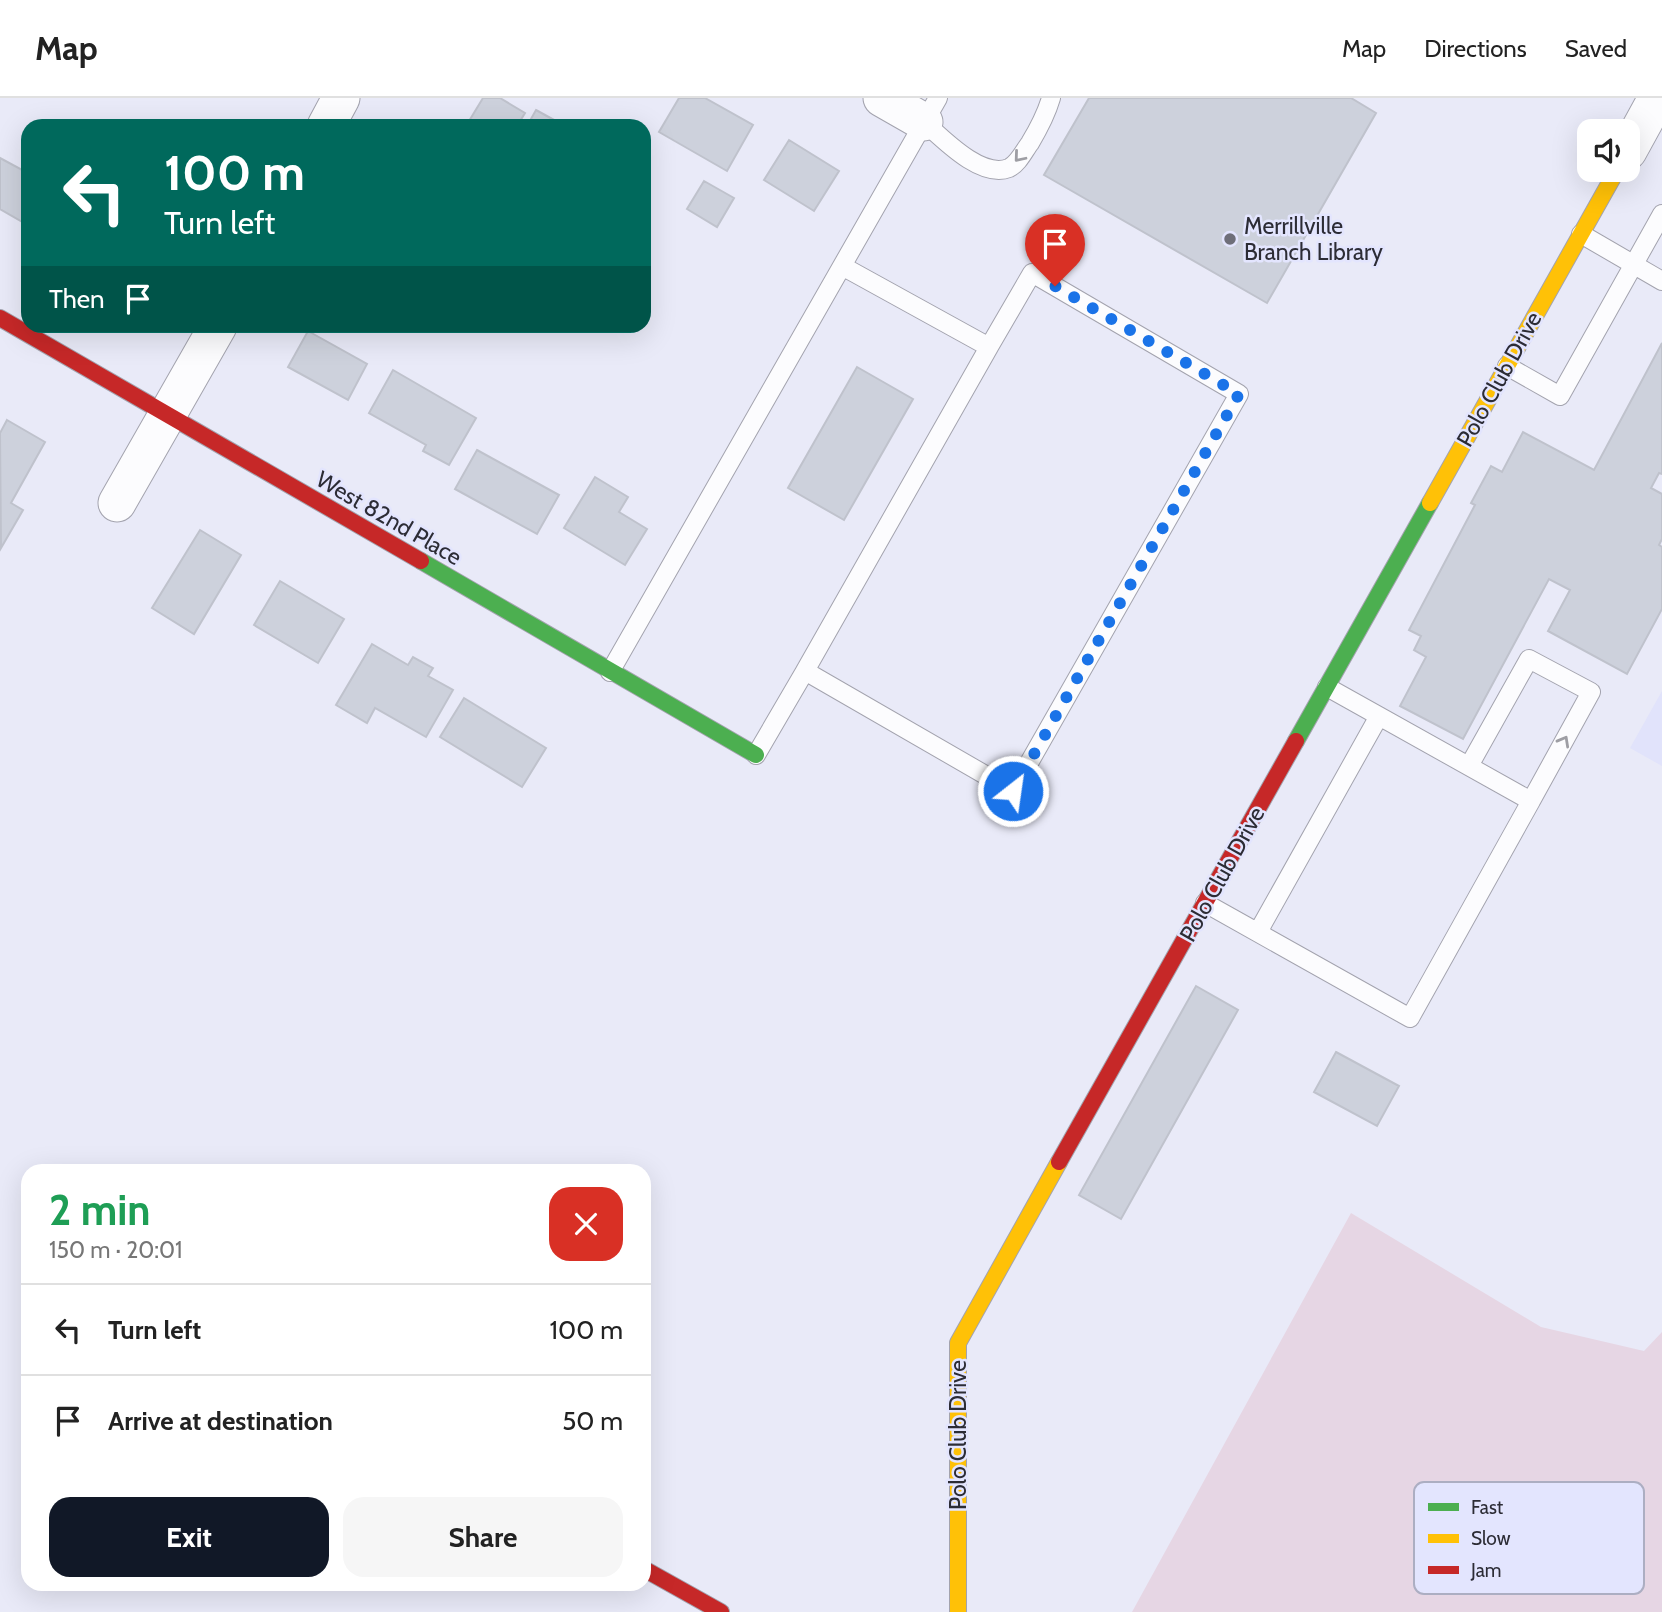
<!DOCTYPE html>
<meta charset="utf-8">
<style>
:root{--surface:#fff;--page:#f6f6f6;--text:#222;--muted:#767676;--line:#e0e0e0;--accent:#111827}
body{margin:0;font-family:Cabin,sans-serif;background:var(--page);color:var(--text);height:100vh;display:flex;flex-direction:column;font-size:26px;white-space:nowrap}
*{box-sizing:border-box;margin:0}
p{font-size:23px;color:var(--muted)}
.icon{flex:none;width:38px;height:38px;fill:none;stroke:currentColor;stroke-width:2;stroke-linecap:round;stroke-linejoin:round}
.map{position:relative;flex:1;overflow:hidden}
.sheet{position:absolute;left:21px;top:1066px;width:630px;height:427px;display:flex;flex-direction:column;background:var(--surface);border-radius:21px;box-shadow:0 7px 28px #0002}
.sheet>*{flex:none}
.guide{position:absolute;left:21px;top:21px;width:630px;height:214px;border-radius:21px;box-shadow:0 7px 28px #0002;background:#00695c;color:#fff;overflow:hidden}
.fabs{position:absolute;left:1577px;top:21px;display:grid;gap:14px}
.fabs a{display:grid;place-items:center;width:63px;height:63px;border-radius:14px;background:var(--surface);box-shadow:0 7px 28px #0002;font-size:35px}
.pin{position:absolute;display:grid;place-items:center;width:60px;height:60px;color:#fff;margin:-72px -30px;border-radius:50% 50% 50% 0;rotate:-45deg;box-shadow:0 0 7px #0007}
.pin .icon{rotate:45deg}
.me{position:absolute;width:77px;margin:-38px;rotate:30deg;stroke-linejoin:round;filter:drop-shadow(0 0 5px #0008)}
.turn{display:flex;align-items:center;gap:24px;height:147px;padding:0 28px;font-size:32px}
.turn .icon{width:91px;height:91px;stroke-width:2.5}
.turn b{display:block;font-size:49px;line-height:60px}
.then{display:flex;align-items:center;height:66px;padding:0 28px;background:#0003;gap:14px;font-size:26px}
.round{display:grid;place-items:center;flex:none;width:74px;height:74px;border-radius:21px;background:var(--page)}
.headline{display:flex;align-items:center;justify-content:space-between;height:119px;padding:0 28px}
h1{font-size:42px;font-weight:700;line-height:52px;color:#1e9e55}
.cta{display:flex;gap:14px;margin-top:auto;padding:14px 28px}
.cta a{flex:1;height:80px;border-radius:21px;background:var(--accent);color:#fff;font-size:28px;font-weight:700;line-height:80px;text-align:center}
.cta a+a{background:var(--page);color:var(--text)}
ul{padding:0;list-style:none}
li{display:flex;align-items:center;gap:21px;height:91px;padding:0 28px;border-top:2px solid var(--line)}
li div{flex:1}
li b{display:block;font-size:26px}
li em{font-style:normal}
header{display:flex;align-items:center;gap:42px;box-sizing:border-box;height:98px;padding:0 35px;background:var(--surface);border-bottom:2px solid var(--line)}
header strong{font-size:33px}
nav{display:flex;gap:38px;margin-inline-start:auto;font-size:24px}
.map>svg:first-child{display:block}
</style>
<header>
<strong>Map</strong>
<nav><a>Map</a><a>Directions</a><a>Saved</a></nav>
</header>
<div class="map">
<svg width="1662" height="1514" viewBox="0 0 1662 1514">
<rect width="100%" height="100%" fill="#e9eaf8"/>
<path fill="#e1e3fb" d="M1662,593V668L1630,650Z"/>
<path fill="#e6d6e4" d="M1351,1115L1541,1229L1644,1253L1662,1234V1514H1132Z"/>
<path fill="#cdd1dc" stroke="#bfc2cc" stroke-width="2" d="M483,0H500L525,15L517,28H466Z
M679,0H705L753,27L727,73L659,34Z
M1089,0H1351L1376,15L1267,205L1044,77Z
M536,12L565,28H527Z
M789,42L839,73L814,113L764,82Z
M0,60L28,75L26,126L0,111Z
M704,83L734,100L717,129L687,111Z
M308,233L367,266L348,302L288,269Z
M1662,245V376L1659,375L1651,390L1662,396V441L1659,447L1662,449V511L1627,576L1548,533L1570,492L1549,481L1463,641L1400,608L1426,559L1414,552L1421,538L1409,532L1475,407L1471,405L1491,368L1502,374L1523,334L1594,372Z
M857,269L913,301L844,422L788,390Z
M393,272L476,320L449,367L423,353L426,347L369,315Z
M7,322L45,344L11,405L23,412L1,450L0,335Z
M477,352L559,397L537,436L455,391Z
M595,379L628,399L619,414L647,431L625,467L564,430Z
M200,432L241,457L194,536L152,510Z
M280,483L344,521L318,565L254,527Z
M372,546L408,567L413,559L433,570L428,578L453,592L426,639L375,610L367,625L336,607Z
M464,600L546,650L522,689L440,639Z
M1196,888L1238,912L1121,1121L1079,1097Z
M1336,954L1399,988L1377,1028L1314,994Z"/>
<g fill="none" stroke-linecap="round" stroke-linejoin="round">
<g stroke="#a3a3ae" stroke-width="20">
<path id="lane" d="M924,24C943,41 981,81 1009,70C1018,66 1024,53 1030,45C1039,30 1046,17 1051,0
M1581,136L1662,183
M842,168L989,249L1032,175L1239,296L1013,693L805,573L989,249
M1507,268L1560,298L1662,116
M610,574L938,0
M756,657L805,573
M1469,668L1529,561L1591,594L1531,703
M1205,805L1410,920L1531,703L1327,589
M1258,834L1379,618"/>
</g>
<g stroke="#a3a3ae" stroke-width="39">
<path id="street" d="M882,0L924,24
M326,28L341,0
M1628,53L1657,0
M117,405L218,228"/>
</g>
<g stroke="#a3a3ae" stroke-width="18">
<path id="fast" d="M421,463L756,657
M1296,643L1430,405"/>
</g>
<g stroke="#a3a3ae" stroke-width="18">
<path id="slow" d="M1430,405L1617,72
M958,1514V1245L1059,1064"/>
</g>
<g stroke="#a3a3ae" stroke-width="18">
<path id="jam" d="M0,220L421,463
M1059,1064L1296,643
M644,1471L721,1514"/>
</g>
<use href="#lane" stroke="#fcfcfe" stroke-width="18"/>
<use href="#street" stroke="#fcfcfe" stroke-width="37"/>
<use href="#fast" stroke="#4caf50" stroke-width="16"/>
<use href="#slow" stroke="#ffc107" stroke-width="16"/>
<use href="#jam" stroke="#c62828" stroke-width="16"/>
</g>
<defs><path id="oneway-chevron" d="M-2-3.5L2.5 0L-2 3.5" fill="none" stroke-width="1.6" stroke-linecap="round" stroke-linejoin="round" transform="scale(1.75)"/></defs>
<g stroke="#9e9ea4">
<use href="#oneway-chevron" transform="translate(1019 59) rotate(130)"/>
<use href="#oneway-chevron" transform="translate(1564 643) rotate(-61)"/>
</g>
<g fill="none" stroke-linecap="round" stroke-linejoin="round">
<path stroke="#1a73e8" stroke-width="12" stroke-dasharray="0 21.6" d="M1013,693L1239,296L1055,188"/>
</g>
<circle fill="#6e6e79" stroke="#e3e5fe" stroke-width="2.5" cx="1230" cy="141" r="7"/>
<g text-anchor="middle" stroke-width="5" stroke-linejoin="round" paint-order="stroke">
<g font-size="23" fill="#2c2c35" stroke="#e3e5fe" text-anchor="start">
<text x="1244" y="136">Merrillville<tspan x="1244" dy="26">Branch Library</tspan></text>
</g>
<g font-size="23" fill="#2c2c35" stroke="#e3e5fe">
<text transform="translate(1499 281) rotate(-61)" y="8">Polo Club Drive</text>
<text transform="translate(389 420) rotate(30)" y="8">West 82nd Place</text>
<text transform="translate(1222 776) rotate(-61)" y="8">Polo Club Drive</text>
<text transform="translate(958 1337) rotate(-90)" y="8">Polo Club Drive</text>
</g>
</g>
<rect x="1414" y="1384" width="230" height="112" rx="10" fill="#e3e5fe" stroke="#acaec2" stroke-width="2"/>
<rect x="1428" y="1405" width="31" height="8" fill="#4caf50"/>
<rect x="1428" y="1436" width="31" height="9" fill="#ffc107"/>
<rect x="1428" y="1468" width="31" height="8" fill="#c62828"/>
<g font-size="19" fill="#2c2c35">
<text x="1471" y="1416">Fast</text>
<text x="1471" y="1447">Slow</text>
<text x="1471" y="1479">Jam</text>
</g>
</svg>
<div class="fabs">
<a><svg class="icon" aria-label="sound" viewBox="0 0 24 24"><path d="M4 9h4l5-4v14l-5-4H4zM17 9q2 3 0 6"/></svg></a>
</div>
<div class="pin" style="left:1055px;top:188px;background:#d93025"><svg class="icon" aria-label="arrive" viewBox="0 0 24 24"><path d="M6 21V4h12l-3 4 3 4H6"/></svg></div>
<svg class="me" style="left:1013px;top:693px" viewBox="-20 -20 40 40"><circle r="17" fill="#1a73e8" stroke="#fff" stroke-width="3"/><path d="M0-11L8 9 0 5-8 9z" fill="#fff"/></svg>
<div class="guide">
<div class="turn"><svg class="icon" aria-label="left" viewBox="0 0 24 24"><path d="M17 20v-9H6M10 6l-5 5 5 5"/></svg><div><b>100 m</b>Turn left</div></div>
<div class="then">Then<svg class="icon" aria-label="arrive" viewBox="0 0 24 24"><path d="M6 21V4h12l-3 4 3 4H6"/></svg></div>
</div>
<section class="sheet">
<div class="headline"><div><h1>2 min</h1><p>150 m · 20:01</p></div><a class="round" style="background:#d93025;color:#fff"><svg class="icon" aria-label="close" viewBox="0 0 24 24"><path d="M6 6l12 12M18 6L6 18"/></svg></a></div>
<ul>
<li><svg class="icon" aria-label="left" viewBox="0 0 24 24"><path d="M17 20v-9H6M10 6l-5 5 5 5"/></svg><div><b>Turn left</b></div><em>100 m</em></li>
<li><svg class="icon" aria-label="arrive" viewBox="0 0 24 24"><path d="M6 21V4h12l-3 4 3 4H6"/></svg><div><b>Arrive at destination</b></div><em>50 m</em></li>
</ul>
<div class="cta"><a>Exit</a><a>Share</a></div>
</section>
</div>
